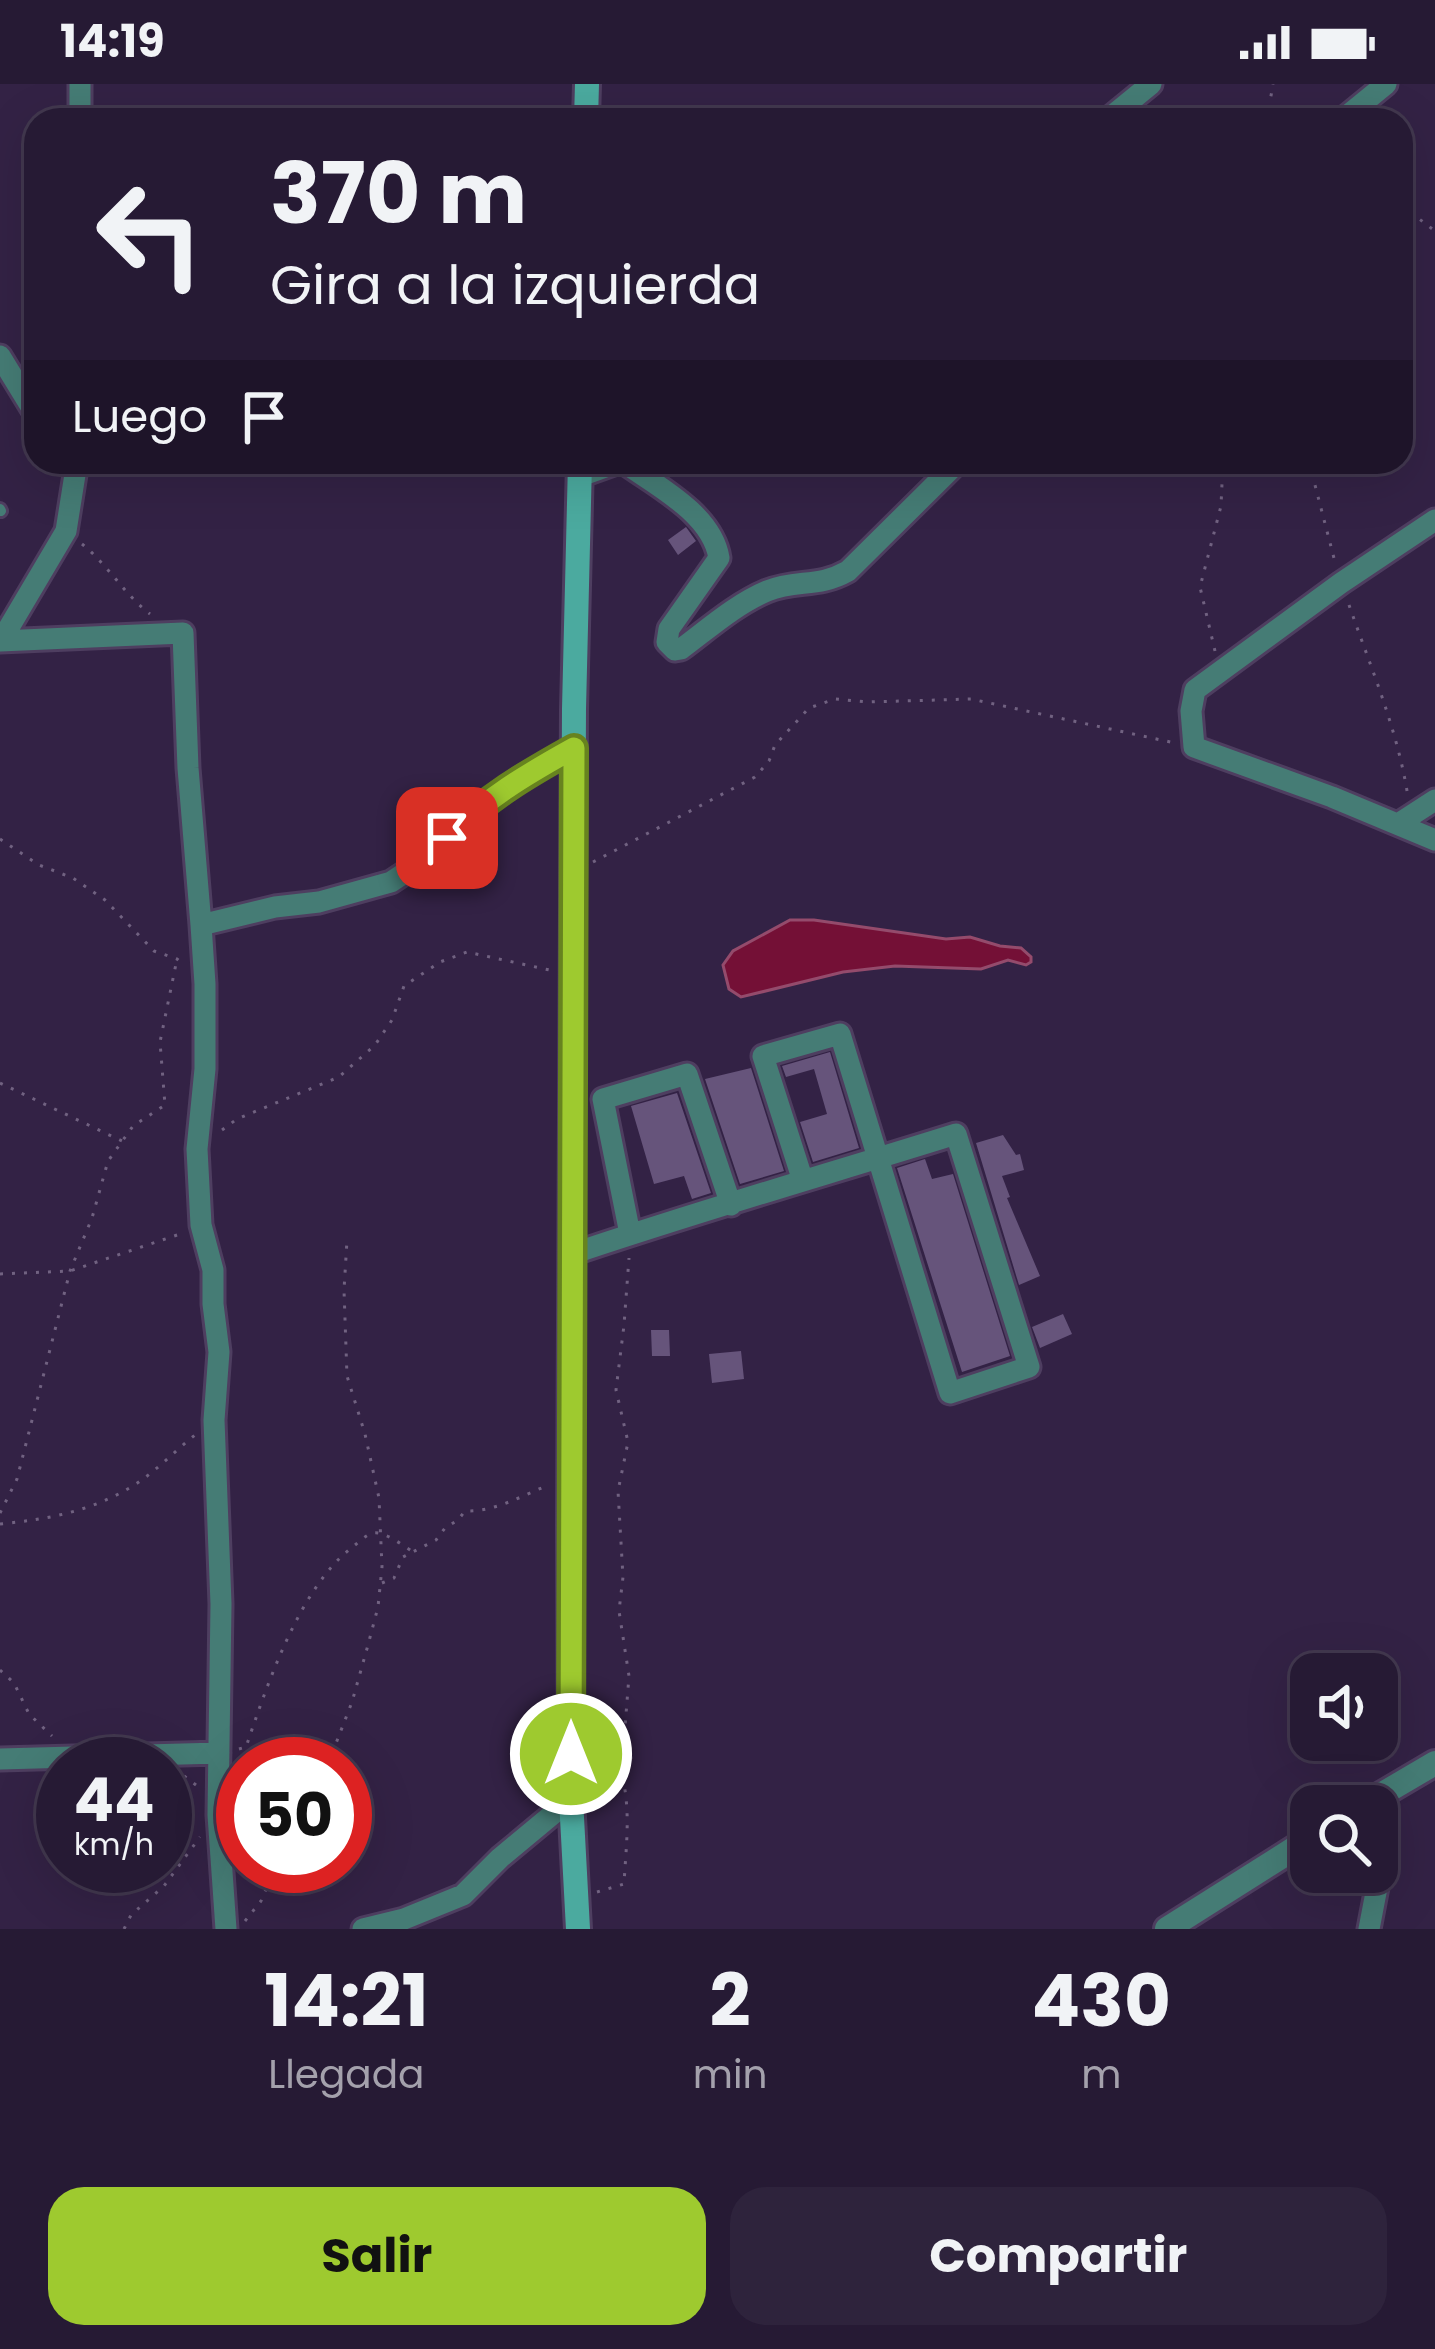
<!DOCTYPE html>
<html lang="es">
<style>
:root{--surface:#261a34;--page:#2e233c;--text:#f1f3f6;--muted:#a4a1ac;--line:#42384f;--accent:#9eca2f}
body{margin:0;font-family:Poppins,sans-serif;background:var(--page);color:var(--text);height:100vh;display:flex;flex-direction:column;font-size:45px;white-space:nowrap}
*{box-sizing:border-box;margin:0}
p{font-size:39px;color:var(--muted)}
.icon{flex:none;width:66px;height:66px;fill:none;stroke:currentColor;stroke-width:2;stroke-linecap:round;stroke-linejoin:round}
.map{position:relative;height:1845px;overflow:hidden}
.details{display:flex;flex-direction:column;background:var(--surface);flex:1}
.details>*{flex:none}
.hud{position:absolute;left:24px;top:24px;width:1389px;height:366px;border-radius:36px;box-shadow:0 12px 48px #0002,0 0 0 3px var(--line);background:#261a34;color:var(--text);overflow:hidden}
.fabs{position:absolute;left:1290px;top:1569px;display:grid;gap:24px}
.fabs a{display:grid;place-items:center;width:108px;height:108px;border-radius:24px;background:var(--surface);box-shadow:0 12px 48px #0002,0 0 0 3px var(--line);font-size:60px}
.speed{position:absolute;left:36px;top:1653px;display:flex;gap:24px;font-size:60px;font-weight:700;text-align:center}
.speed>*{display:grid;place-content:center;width:156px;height:156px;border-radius:50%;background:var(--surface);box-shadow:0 12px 48px #0002,0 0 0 3px var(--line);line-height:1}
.speed small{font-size:30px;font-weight:400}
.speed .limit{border:18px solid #d22;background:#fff;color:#111}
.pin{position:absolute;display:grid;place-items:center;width:102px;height:102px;color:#fff;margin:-51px;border-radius:24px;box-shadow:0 6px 18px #0006}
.me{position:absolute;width:132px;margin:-66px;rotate:0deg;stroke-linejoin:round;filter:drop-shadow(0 0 9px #0008)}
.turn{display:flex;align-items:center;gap:42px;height:252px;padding:0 48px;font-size:54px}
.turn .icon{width:156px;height:156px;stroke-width:2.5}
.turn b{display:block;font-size:84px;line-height:102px}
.then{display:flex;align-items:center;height:114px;padding:0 48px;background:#0003;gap:24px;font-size:45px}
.eta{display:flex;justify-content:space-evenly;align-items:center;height:204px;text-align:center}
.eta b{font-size:72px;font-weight:700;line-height:84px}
.primary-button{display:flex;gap:24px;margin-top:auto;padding:24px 48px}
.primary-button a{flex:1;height:138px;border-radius:36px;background:var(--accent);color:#111;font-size:48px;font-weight:700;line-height:138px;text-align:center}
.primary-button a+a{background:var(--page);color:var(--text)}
.status{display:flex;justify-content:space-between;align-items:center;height:84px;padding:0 60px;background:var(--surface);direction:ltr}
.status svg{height:33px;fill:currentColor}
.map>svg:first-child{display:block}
</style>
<div class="status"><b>14:19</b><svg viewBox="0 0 49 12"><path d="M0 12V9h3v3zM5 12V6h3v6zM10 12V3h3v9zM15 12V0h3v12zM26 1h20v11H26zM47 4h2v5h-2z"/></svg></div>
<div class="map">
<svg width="1435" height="1845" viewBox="0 0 1435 1845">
<rect width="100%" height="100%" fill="#332245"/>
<path fill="#741036" stroke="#944b6c" stroke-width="3" d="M790,836H814L946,855L970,853L1000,862L1021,864L1031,873V878L1026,881L1008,876L981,885L895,882L843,888L741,913L729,905L723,881L733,867Z"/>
<path fill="#66547b" d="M686,443L696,457L678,471L668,456Z
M830,968L859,1064L813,1078L800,1038L827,1030L814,985L786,993L782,982Z
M751,984L784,1087L740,1100L705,995Z
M677,1009L711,1109L692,1115L684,1092L654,1100L631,1022Z
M1003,1051L1016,1071L1020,1070L1024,1086L1002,1092L1010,1113L1007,1114L1040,1192L1019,1201L976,1059Z
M925,1075L932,1095L953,1090L1010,1272L962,1288L897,1084Z
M1063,1230L1072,1250L1040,1264L1032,1243Z
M651,1246H669L670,1272H652Z
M741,1267L744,1295L712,1299L709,1270Z"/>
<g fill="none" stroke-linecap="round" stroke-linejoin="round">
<g stroke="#4e3e60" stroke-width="16">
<path id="service" d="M0,425L1,427"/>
</g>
<g stroke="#4e3e60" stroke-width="27">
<path id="minor" d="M80,0V36
M1107,36L1151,0
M1342,36L1386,0
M0,272L36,331
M623,378C657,402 712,430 719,474L669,545L667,558L675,566L681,565C708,545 736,520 767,507C797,495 818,504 848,487L958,378
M580,392L619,378
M1435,436L1341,499L1195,606L1191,627L1194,663L1332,713L1435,756
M0,557L183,549L188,684L201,841
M1,557L66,447L77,378
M1398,740L1435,716
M630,1150L603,1015L687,990L731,1121
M572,1170C699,1127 828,1090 956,1050L1029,1283L950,1309L840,950L763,972L803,1097
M0,1675L219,1669
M226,1845L218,1731L221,1520L214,1336L219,1268L213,1220V1186L201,1141L197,1065L205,985V900L201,841L275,823L319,818L391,798L427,774L466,733L520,694L575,664
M363,1845L404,1835L463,1811L500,1774L571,1715
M1369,1845L1378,1798L1377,1772"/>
</g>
<g stroke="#4e3e60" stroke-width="30">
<path id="tertiary" d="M1362,1722L1435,1679
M1167,1845L1311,1754"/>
</g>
<g stroke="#4e3e60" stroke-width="30">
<path id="secondary" d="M586,36L587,0
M578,1845L571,1715L570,1441L574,625L580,378"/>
</g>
<path stroke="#716281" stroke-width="3" stroke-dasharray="3 9" stroke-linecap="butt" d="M1175,36L1177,32
M1267,36L1273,0
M1401,121L1435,147
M1309,378L1335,478
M82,460C108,481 124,510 150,530
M1349,521C1371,584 1398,647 1408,713
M1215,567L1200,503L1221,422L1223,378
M0,755L39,781L73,794L105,816L154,867L177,875L184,881
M593,778L755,693L769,677L775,661L809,624L835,615L867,618L971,615L1175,659
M0,999L122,1057
M222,1046L237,1035L339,993L375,961L392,936L404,902L440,878L467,868L554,887
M0,1190L70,1187L183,1149
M0,1429L17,1395L70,1187L92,1134L108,1077L133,1042L165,1021L160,958L177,875
M0,1440C50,1435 93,1427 136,1400C157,1386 175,1367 195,1351
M382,1499L394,1494L403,1473L436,1456L445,1444L458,1436L465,1427C493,1428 520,1413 546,1402
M0,1586L14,1599L29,1630L52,1652
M239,1665L246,1663C267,1601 299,1506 350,1465C357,1460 365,1451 373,1449C386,1447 404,1463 415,1469
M328,1680L352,1618L368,1561L378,1523L382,1483L379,1414L365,1350L347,1292L344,1206L347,1156
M184,1692L200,1704
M597,1808L624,1800C626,1763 631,1727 622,1691L631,1674L625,1643L629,1592L619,1527L623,1493L618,1407L628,1358L616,1306L624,1241L629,1174
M245,1837L261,1817L276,1782
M124,1845L131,1831L164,1802L200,1753"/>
<use href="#service" stroke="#457c75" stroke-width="10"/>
<use href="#minor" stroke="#457c75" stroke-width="21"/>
<use href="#tertiary" stroke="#457c75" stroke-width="24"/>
<use href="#secondary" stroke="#4baa9f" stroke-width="24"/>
</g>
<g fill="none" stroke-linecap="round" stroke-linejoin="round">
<g stroke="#67831f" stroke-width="30">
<path id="route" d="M447,754C484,715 529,689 574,664L571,1670"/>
</g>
<use href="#route" stroke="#9eca2f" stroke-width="21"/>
</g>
</svg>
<div class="fabs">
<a><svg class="icon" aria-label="sound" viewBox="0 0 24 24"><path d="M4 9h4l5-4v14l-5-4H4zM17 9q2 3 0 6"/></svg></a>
<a><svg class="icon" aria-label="search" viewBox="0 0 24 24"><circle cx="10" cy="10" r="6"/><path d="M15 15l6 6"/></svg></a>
</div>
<div class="speed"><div>44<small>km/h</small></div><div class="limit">50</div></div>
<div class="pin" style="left:447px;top:754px;background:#d93025"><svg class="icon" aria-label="arrive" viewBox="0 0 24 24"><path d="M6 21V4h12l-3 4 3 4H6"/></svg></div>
<svg class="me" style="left:571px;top:1670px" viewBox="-20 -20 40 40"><circle r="17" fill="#9eca2f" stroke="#fff" stroke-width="3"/><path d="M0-11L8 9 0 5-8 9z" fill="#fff"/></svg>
<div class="hud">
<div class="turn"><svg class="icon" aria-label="left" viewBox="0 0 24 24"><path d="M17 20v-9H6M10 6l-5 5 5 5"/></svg><div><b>370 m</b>Gira a la izquierda</div></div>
<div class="then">Luego<svg class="icon" aria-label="arrive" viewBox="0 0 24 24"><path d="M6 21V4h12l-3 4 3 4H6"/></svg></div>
</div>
</div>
<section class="details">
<div class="eta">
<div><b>14:21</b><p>Llegada</p></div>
<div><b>2</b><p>min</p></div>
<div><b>430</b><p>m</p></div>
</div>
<div class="primary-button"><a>Salir</a><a>Compartir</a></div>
</section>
